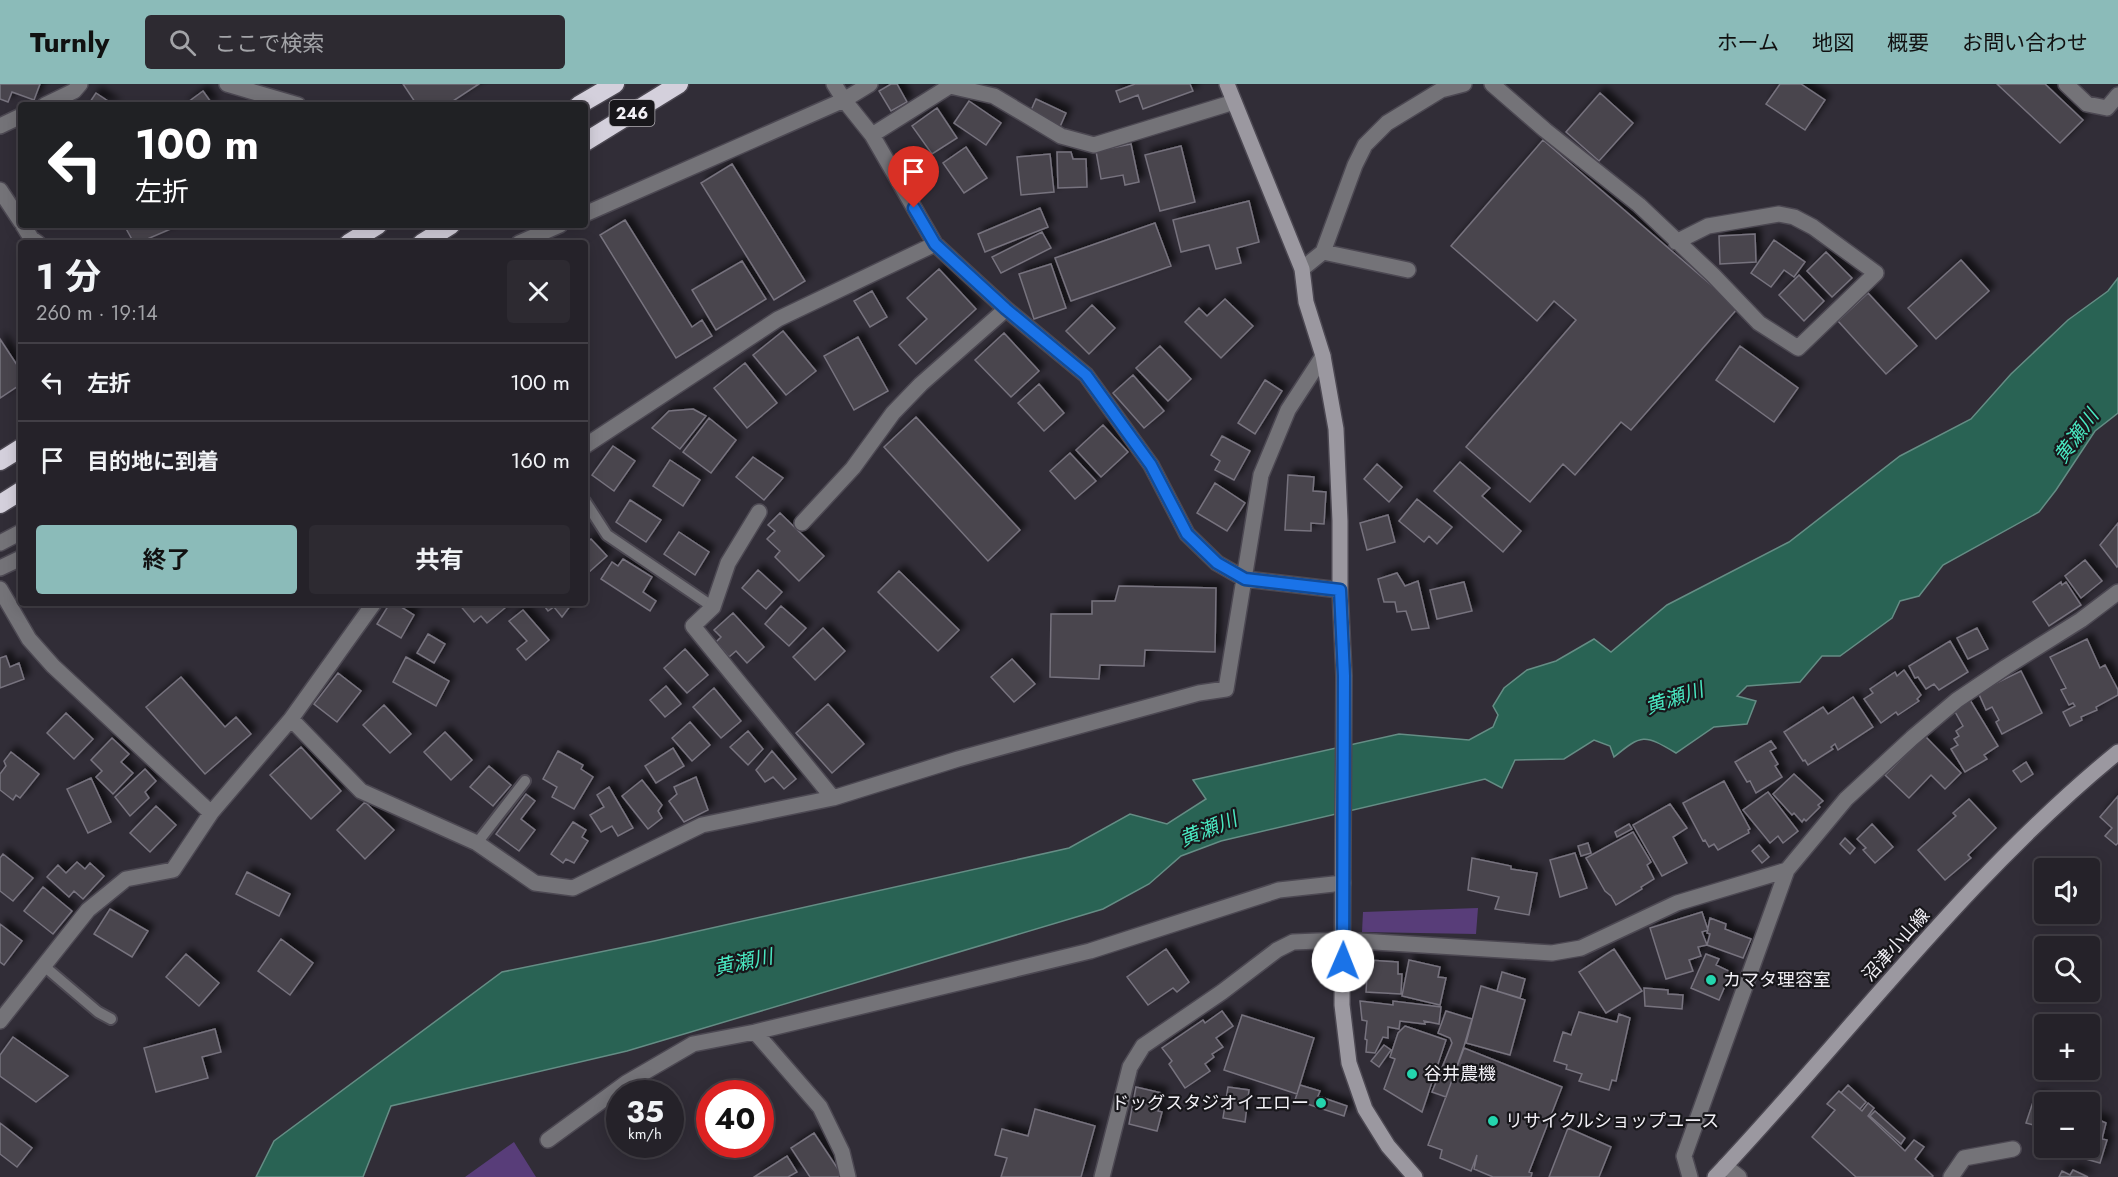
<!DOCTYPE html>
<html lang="ja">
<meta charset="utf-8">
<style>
:root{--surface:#252229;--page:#2d2a31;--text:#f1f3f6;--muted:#a3a4a8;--line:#423f46;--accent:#8bbbb9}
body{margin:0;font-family:Jost,"Noto Sans JP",sans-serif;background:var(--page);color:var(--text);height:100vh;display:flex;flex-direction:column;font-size:22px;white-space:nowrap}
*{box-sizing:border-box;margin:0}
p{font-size:20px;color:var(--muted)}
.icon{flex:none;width:33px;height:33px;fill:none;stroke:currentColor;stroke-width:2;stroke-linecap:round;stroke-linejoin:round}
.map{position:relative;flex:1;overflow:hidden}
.drawer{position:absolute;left:18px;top:156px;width:570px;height:366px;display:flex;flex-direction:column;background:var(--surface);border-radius:6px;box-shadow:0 3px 15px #0003,0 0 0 2px var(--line)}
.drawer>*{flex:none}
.banner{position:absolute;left:18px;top:18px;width:570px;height:126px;border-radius:6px;box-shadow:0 3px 15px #0003,0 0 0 2px var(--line);background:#202124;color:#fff;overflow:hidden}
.fabs{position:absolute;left:2034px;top:774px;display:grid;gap:12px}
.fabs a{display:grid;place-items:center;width:66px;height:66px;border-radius:6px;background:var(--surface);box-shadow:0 3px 15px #0003,0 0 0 2px var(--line);font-size:30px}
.speed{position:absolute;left:606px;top:996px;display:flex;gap:12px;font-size:30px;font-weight:700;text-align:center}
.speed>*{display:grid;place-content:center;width:78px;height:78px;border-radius:50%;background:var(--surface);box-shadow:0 3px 15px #0003,0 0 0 2px var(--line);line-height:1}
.speed small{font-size:15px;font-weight:400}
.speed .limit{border:9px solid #d22;background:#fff;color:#111}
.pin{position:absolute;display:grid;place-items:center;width:51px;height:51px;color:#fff;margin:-62px -26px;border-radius:50% 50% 50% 0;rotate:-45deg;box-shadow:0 0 6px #0007}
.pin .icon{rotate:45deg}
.me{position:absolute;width:66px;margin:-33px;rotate:1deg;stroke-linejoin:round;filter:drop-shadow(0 0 4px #0008)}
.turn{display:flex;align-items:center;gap:21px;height:126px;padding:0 18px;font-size:27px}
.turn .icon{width:78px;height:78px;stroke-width:2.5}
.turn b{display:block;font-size:42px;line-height:51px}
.round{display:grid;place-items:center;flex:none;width:63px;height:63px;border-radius:6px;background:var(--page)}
.summary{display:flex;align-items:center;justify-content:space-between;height:102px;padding:0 18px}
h1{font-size:36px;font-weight:700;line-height:45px}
.button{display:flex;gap:12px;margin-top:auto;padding:12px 18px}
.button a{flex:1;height:69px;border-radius:6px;background:var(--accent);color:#111;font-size:24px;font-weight:700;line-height:69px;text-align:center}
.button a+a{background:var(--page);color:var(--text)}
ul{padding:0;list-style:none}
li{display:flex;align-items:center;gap:18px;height:78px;padding:0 18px;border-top:2px solid var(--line)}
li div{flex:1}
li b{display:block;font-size:22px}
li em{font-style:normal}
header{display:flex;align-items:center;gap:36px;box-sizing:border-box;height:84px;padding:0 30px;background:var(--accent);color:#111}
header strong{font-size:28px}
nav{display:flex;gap:33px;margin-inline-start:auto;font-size:21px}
.search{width:420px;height:54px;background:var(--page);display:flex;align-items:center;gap:15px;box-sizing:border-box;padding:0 21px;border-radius:6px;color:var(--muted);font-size:22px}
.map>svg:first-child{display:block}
</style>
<header>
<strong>Turnly</strong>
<div class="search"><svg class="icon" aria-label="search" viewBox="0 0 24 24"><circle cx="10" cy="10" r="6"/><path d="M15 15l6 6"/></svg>ここで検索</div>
<nav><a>ホーム</a><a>地図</a><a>概要</a><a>お問い合わせ</a></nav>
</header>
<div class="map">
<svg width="2118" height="1093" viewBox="0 0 2118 1093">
<defs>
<filter id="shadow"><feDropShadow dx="5.5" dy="-5.5" stdDeviation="3" flood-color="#0009"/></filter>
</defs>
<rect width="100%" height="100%" fill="#312d37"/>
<path fill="#583d79" d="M1478,824L1476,850L1362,848L1363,828Z
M514,1058L536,1093H465Z"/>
<path fill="#296354" stroke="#658d85" stroke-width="1.5" d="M2118,194V329L2095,347L2056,406L2039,428L1943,481L1919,512L1900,517L1892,534L1840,572H1822L1800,598L1747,602L1737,612L1756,617L1747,640L1714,643L1676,669C1644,650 1642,650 1614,673L1610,662L1594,656L1564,675L1515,676L1502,704L1485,695L1221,757L1181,772L1149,800L1103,825L627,967L391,1022L363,1093H256L274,1057L502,888L654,857L1069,764L1130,730L1167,740L1206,715L1193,696L1399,650L1469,656L1493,643L1498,631L1493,622L1504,604L1527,586L1556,577L1594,555L1611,568L1667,521L1789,458L1900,372L1971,335L2011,290L2068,236L2108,207Z"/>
<path fill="#48444e" stroke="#77737e" stroke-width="1.5" filter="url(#shadow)" d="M0,0H40L34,16L12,8L8,18L0,15Z
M403,0H479L447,21H417Z
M891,0H897L907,18L891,27L879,7Z
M1135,0H1190L1193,7L1143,25L1138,11L1120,18L1116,7Z
M1780,0H1801L1825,16L1805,46L1766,20Z
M1997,0H2045L2083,36L2060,59Z
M203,7L213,21H184Z
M96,9L114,21H88Z
M1600,9L1633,39L1599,77L1566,48Z
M1036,15L1066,29L1059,45L1029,31Z
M969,17L1001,39L986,61L954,39Z
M937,24L957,54L932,70L912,42Z
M1543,56L1738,224L1631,346L1621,338L1575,391L1563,380L1530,418L1466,363L1576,236L1554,217L1537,237L1451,162Z
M1131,60L1139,98L1125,101L1123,91L1101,95L1096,67Z
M1181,62L1195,118L1160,127L1145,71Z
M966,63L987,94L964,109L943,79Z
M1057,68H1071L1073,75H1086L1087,103L1058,104Z
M1050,70L1054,108L1021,111L1017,73Z
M732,80L805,197L774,216L701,99Z
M1249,117L1259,158L1237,164L1241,179L1216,185L1209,161L1181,168L1173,136Z
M1040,124L1048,143L985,168L978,150Z
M625,136L692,243L702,236L712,252L676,274L600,151Z
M1155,139L1171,182L1071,217L1055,174Z
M124,141H180L138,159H134Z
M1042,148L1051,164L1001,189L992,173Z
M1755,150L1756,178L1720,180L1719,152Z
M1774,156L1805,178L1794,193L1784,186L1771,203L1751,189Z
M1826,168L1852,194L1832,213L1807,187Z
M1961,176L1989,207L1936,255L1908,224Z
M742,177L766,215L716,246L692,206Z
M1051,180L1066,224L1034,235L1019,190Z
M939,185L976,225L916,280L899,261L927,235L907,214Z
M1799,191L1824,217L1804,237L1779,211Z
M872,207L887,233L870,243L854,217Z
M1868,209L1917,262L1886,290L1838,237Z
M1225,215L1253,242L1221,274L1185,238L1199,224L1207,232Z
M1092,221L1115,244L1089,270L1066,247Z
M783,247L816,287L786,311L753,271Z
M1004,249L1039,287L1011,313L975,276Z
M858,253L888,307L854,326L824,272Z
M0,255L21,287V300L0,314Z
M1160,262L1191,295L1168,317L1136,284Z
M1740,262L1798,304L1774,338L1716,296Z
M745,279L777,319L747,344L714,304Z
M1133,291L1164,327L1144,344L1113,309Z
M1265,296L1282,307L1255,350L1238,339Z
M1039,300L1064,329L1044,347L1018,319Z
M693,325L706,332L680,365L652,344L669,327Z
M916,333L1020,446L988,477L884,363Z
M709,334L736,356L711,389L683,368Z
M1103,341L1128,368L1101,393L1076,366Z
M1222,352L1250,367L1234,396L1215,386L1220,377L1211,371Z
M613,362L635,377L614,407L592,391Z
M1070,369L1096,397L1075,415L1050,387Z
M753,373L783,394L764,416L736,393Z
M670,376L700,396L683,422L653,402Z
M1460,378L1490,404L1482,412L1521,447L1503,468L1434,407Z
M1377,380L1402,403L1389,418L1364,395Z
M1288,391L1314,393L1313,407L1326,408L1324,440L1311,439V447L1285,446Z
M1215,399L1245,419L1227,447L1197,429Z
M1417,415L1452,443L1437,460L1429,452L1424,458L1399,437Z
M630,416L661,436L646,458L616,438Z
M780,429L824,472L799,497L775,473L780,467L767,455L775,447L768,441Z
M1388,431L1395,458L1367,466L1360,439Z
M2118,439V482L2117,483L2100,461Z
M679,448L709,468L695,491L664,470Z
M591,455L607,472L588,489L585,486V460Z
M623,475L652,493L643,508L656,517L650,527L601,495L612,478L618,482Z
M2085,476L2102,497L2081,514L2065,492Z
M758,486L782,508L766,525L742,504Z
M899,487L959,546L938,567L878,508Z
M1397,489L1405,502L1418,497L1429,544L1412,546L1406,527L1397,528L1395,518H1384L1378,495Z
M1464,498L1472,527L1437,535L1430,506Z
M2061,498L2062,501L2066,498L2081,521L2049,542L2033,518Z
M1119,502L1216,504L1215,568L1145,566L1144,582L1100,581L1099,595L1050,593L1051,530H1092V517H1115Z
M390,519H395L414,531L401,554L377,540Z
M458,519H501L505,524L487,539L481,532L474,538Z
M542,519H570L571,521L562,533L554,523L548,527Z
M781,522L806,544L789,562L765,540Z
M523,526L549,556L526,576L517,565L527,557L509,537Z
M733,529L764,563L747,579L736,567L729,573L716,558L721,553L714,546Z
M823,544L845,567L815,596L793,573Z
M1977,544L1988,565L1968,575L1957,554Z
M428,550L445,560L434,579L417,569Z
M2087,555L2100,584L2105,581L2118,606V611L2096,623L2097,626L2081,633L2082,636L2070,642L2063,628L2075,622L2073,619L2069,621L2061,606L2066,604L2050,573Z
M1950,557L1968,588L1939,606L1934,600L1926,605L1918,593L1915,594L1909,582Z
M685,565L708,591L687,609L664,584Z
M6,572L10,583L19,579L24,595L0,604V574Z
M406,573L449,597L436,622L393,598Z
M1012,575L1035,600L1014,618L991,593Z
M1904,586L1921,611L1917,615L1919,617L1898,631L1896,628L1881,639L1864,615L1873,609L1870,605L1895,588L1897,592Z
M2021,587L2042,629L2002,650L1996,638L1999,636L1992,623L1986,626L1978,608Z
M338,589L361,607L337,638L314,620Z
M181,593L225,643L236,633L251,650L205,690L146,623Z
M666,602L681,620L665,633L650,616Z
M714,604L741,637L721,654L693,623Z
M1853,613L1873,643L1838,666L1835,660L1831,663L1833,665L1808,681L1805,676L1803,677L1784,648L1823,623L1828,630Z
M1970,616L1998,662L1984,671L1987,675L1965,688L1951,665L1958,661L1954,655L1959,652L1956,647L1963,642L1954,626Z
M828,620L864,660L832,689L796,649Z
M384,621L411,650L390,669L363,641Z
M66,629L93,655L74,675L47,649Z
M690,638L710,661L692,677L672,654Z
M748,647L763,665L748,681L730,663Z
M445,648L472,676L451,696L424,668Z
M1925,652L1961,689L1945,705L1931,691L1909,714L1885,691Z
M112,654L129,670L121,678L133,689L113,710L96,693L102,687L91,676Z
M1771,657L1776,664L1770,667L1778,680L1775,682L1782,693L1756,709L1750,697L1747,698L1735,678Z
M301,663L341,707L311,735L270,691Z
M673,664L684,682L656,699L645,682Z
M558,667L583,681L581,685L593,693L574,725L552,713L557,703L543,695Z
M772,667L796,695L784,705L773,693L765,698L756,686Z
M11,668L39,690L20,714L16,711L13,716L0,706V690L6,682L4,677Z
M2026,678L2033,690L2021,698L2013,687Z
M489,682L511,701L493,722L470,703Z
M145,685L156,697L145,708L149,714L130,732L115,713Z
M1794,690L1823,717L1818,721L1820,723L1806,737L1804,735L1802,738L1794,729L1792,731L1773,710Z
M696,693L708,726L684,738L669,717L677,710L674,703Z
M91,694L111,738L88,749L67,705Z
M642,696L662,721L658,727L662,734L648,745L622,712Z
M1724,697L1750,745L1748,746L1749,749L1718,766L1714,760L1709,763L1705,756L1703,757L1683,719Z
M609,703L633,744L618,752L612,742L601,748L590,731L604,723L597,711Z
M1768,708L1798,747L1783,759L1778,752L1770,759L1743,726Z
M526,710L535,717L521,735L535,746L519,767L496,750Z
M2118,712V759L2116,761L2105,752L2112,744L2100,733Z
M1969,715L1996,744L1968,771L1971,774L1945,796L1918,766L1956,732L1953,729Z
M365,718L394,746L365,775L337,746Z
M1670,720L1687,744L1673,753L1687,779L1662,792L1633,741Z
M156,722L176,741L150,768L130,749Z
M573,738L586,746L582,753L588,757L574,779L566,775L563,779L551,770Z
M1629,740L1632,745L1617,753L1615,748Z
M1872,740L1893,763L1875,779L1863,766L1866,764L1857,755Z
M1633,748L1651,778L1647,781L1654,795L1641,803L1642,805L1616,821L1611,812L1605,807L1586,774Z
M1845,754L1855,764L1850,770L1840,760Z
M1588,759L1591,769L1581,772L1578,762Z
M1759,761L1769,773L1762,779L1752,767Z
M1575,769L1587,804L1560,813L1550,776Z
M3,770L33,794L13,817L0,807V774Z
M1472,774L1511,782V785L1537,789L1529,831L1495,825L1499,813L1468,806Z
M77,778L85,785L90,779L104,792L83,815L74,807L69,813L47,793L58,781L66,789Z
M247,788L290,810L279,832L236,810Z
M43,803L72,827L53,850L24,827Z
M110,825L148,847L132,873L94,850Z
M1702,828L1708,846L1702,848L1707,861L1698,863L1701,872L1689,876L1693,887L1666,895L1650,844Z
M1710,834L1726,840L1725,845L1751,855L1743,874L1707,861L1710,850L1707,849Z
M0,840L22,857L4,881L0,878Z
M281,855L313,879L290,911L258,887Z
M1166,865L1189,898L1177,908L1173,904L1148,921L1127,893Z
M1614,865L1642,907L1606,929L1579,888Z
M186,870L219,899L199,922L166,893Z
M1706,870L1719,875L1716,881L1731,888L1719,916L1691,904Z
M1368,876L1398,878V890H1402L1401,910L1366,908Z
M1409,876L1440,883L1438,893L1446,894L1440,921L1402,912Z
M1502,888L1525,895L1520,914L1497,907Z
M1481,902L1525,916L1510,971L1466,959Z
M1644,904L1668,906V910L1683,911L1682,925L1645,922Z
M1360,917L1393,921V917L1441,923L1439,940L1424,937L1425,940L1400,937L1399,945L1388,943V954L1383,953L1375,969L1366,968L1367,956L1365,955L1367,937L1362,936Z
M1222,927L1233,942L1216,954L1223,963L1212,970L1214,973L1205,980L1210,987L1185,1004L1169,980L1172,977L1162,964L1203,936L1205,939Z
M1446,927L1472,935L1464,962L1446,1013L1432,1008L1452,959L1450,954L1438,949Z
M1579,928L1617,938L1619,930L1630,934L1616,997L1612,996L1609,1006L1579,997L1582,990L1566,985L1567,981L1554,977L1563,948L1571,951Z
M1242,931L1314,954L1297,1010L1224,986Z
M1405,942L1446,956L1422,1028L1384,1005L1395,975L1390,973L1398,949Z
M215,945L221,968L202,973L208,994L156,1008L144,964Z
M13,953L68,992L36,1018L0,992V971Z
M1384,961L1391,966L1379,983L1371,977Z
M1464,964L1562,1003L1529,1088L1532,1089L1531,1093H1493L1474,1085L1477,1071L1471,1087L1440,1074L1442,1066L1428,1061Z
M1300,1001L1320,1007L1318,1012L1347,1022L1344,1032L1295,1016Z
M1848,1001L1866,1018L1860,1025L1841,1009Z
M1136,1003L1162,1009L1158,1027L1162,1028L1157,1047L1129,1040Z
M1228,1003L1249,1006L1245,1038L1223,1034Z
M1839,1007L1862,1027L1868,1019L1874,1024L1868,1032L1905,1067L1914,1056L1924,1063L1915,1075L1933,1092L1932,1093H1856L1812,1053L1835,1026L1827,1020Z
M2035,1012L2055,1018H2044V1063L2036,1060L2041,1043L2026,1039Z
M1035,1025L1095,1042L1081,1093H1001L1007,1074L995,1071L1002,1045L1028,1052Z
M1875,1027L1905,1054L1901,1060L1870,1032Z
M2090,1032L2106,1039L2102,1055L2107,1056L2100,1079L2047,1064H2090Z
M0,1039L32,1064L17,1083L0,1070Z
M1568,1044L1611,1063L1599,1093H1549Z
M814,1049L842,1091L838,1093H810L791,1064Z
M787,1072L797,1088L788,1093H754Z
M2073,1086L2088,1093H2059L2062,1087L2070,1091Z"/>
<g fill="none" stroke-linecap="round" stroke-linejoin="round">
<g stroke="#4c4852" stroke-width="14">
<path id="lane" d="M585,417L607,451L713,523
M477,759L525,697
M44,882L98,928L111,935"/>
</g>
<g stroke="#4c4852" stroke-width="18">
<path id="street" d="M227,0L298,21
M834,0L844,16L872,51L935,160L1006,225L1086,291L1151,381L1187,450L1217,479L1245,495L1340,506
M1492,0L1545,46L1639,121L1713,191L1759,239L1798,264L1876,189L1813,143L1794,133L1779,130L1708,142L1676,158
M2066,0L2087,20L2107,24L2118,11
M45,21L74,7L80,0
M0,42L21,32
M872,51L950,2L994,12L1061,52L1094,61L1234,18
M0,106L21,138
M585,130L844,16L870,0
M23,141L31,154L38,159
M519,159L560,141
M1323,168L1408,186
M1302,185L1323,168L1355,81L1365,61L1387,39L1441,6L1464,0
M585,362L778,235L935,160
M759,428L728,479L713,523L693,542L833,714
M802,439L853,384L893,329L921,300L1006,225
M0,459L21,448
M0,484L21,474
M0,505L29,555L53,582L211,729
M291,635L361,707L477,759L535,799L573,804L702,741L833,714L958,675L1199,609L1226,605L1261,391L1288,326L1323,272
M0,937L88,826L126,795L173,786L211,729L291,635L374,519
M755,948L820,1023L842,1068L848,1093
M548,1056L626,999L693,960L755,948L1090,867L1279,806L1343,799
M1725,1082L1739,1093
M1102,1093L1130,983L1143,962L1222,908L1277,866L1293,858L1343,856L1552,869L1581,864L1677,819L1787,786
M1690,1093L1684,1072L1787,786L1846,715L1912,654L1957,616L2006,583L2081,536L2118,508
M1951,1093L1964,1074L2013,1065"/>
</g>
<g stroke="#4c4852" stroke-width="18">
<path id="secondary" d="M1227,0L1302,185L1306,218L1323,272L1336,345L1340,437V506L1344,592L1342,921L1349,979L1365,1025L1388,1062L1415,1093
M1715,1093C1849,951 1966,792 2118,668"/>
</g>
<g stroke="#4c4852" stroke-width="21">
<path id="highway" d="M579,21L615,0
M585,58L679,0
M349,159L378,141
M422,159L451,141
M0,377L21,364
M0,420L21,407"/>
</g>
<use href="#lane" stroke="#747378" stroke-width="10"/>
<use href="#street" stroke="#747378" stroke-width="15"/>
<use href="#secondary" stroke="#9b98a0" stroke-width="15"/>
<use href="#highway" stroke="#d4d0dc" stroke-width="18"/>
</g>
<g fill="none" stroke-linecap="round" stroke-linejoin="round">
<g stroke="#114b97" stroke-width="15">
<path id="route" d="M914,124L935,160L1006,225L1086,291L1151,381L1187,450L1217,479L1245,495L1340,506L1344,592L1343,877"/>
</g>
<use href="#route" stroke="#1a73e8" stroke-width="10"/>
</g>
<g fill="#24d5ae" stroke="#18171b" stroke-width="2">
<circle cx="1711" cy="896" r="6"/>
<circle cx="1412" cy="990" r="6"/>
<circle cx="1321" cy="1019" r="6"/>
<circle cx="1493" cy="1037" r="6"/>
</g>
<g text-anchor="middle" stroke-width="4.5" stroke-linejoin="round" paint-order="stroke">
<rect fill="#18171b" stroke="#b1afb4" stroke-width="1.5" x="609.5" y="16" width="45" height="26" rx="4.5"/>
<g font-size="16" font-weight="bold" fill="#f2f0f6">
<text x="632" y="35">246</text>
</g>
<g font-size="18" fill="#f2f0f6" stroke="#18171b">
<text transform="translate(1896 861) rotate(-48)" y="6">沼津小山線</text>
</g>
<g font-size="18" fill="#f2f0f6" stroke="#18171b" text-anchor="start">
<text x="1723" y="902">カマタ理容室</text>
<text x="1424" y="996">谷井農機</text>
<text x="1309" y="1025" text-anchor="end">ドッグスタジオイエロー</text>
<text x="1505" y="1043">リサイクルショップユース</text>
</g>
<g font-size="20" font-style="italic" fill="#49e7c0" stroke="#18171b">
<text transform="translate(2076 352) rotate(-54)" y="7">黄瀬川</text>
<text transform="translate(1674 614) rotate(-18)" y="7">黄瀬川</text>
<text transform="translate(1208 745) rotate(-22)" y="7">黄瀬川</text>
<text transform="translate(743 878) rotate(-12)" y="7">黄瀬川</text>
</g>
</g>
</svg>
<div class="fabs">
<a><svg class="icon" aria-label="sound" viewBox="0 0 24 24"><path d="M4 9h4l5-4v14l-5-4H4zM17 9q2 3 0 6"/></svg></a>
<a><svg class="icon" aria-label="search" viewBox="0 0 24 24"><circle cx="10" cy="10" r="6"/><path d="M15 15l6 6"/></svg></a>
<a>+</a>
<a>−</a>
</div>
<div class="speed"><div>35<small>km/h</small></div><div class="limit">40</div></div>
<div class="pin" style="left:914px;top:124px;background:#d93025"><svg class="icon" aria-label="arrive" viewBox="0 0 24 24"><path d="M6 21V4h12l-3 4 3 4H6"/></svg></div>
<svg class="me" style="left:1343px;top:877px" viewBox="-20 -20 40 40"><circle r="19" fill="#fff"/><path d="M0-13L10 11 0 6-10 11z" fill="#1a73e8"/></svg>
<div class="banner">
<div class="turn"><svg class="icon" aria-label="left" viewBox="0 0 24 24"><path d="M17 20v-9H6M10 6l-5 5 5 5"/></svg><div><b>100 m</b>左折</div></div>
</div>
<section class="drawer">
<div class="summary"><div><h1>1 分</h1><p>260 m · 19:14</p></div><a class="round"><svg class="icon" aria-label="close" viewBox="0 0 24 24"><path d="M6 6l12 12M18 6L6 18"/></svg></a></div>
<ul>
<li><svg class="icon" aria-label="left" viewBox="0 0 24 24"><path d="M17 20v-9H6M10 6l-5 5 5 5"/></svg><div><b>左折</b></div><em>100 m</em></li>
<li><svg class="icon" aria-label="arrive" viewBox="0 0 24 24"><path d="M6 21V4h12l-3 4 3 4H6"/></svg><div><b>目的地に到着</b></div><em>160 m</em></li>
</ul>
<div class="button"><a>終了</a><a>共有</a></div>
</section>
</div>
